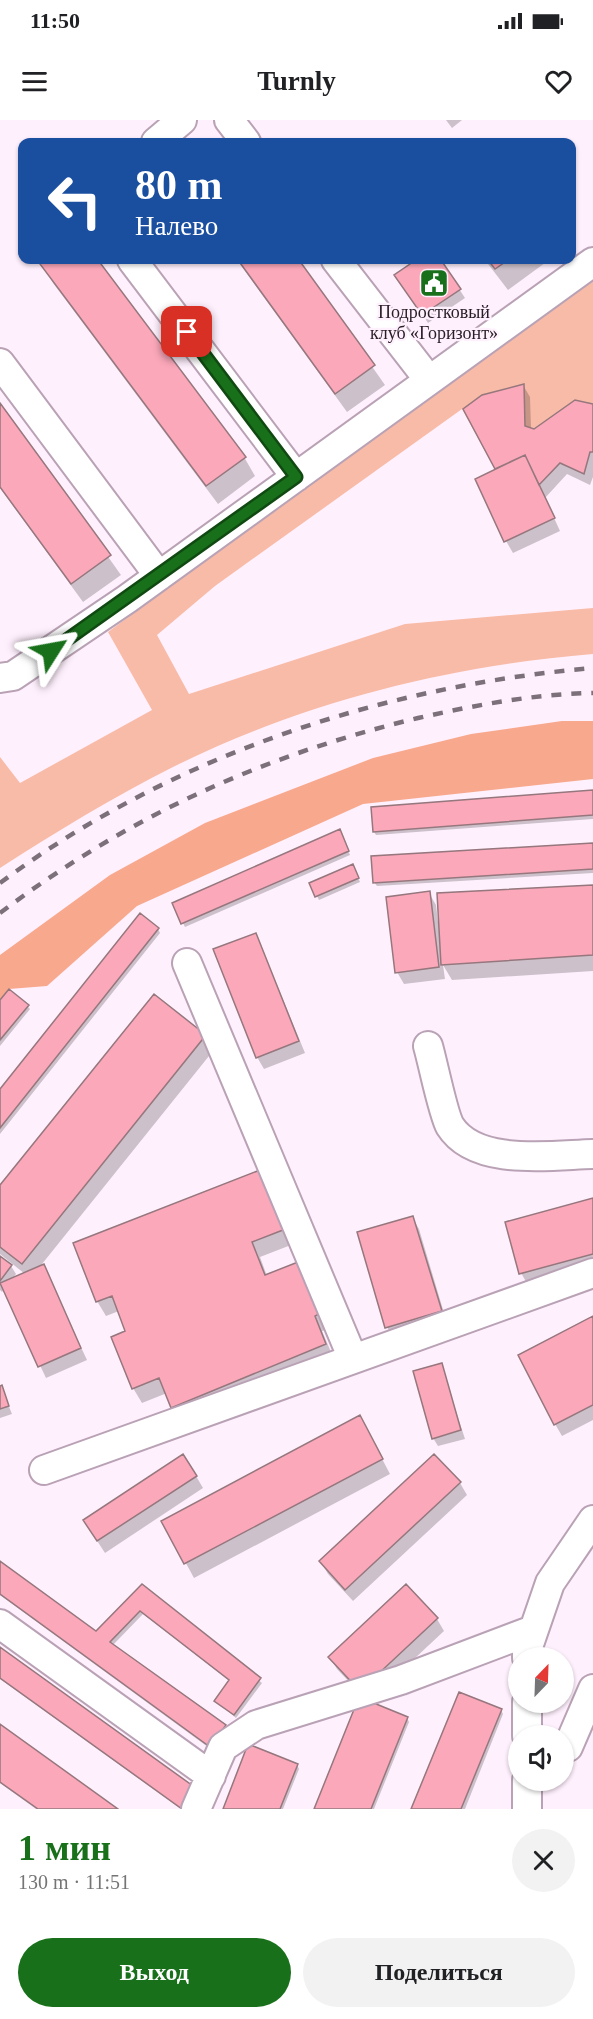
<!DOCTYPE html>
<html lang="ru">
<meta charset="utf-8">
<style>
:root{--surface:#fff;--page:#f2f2f2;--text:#202124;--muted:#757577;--accent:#18701a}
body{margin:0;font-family:Georgia,serif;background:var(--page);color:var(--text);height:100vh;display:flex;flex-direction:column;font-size:22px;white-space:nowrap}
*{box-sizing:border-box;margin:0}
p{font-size:20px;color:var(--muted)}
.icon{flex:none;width:33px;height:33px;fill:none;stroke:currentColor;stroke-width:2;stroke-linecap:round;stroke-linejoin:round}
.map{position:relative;height:1689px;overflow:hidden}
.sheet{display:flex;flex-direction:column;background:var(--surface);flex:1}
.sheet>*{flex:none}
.banner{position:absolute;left:18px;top:18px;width:558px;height:126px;border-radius:12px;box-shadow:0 2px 4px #0004;background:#1a4fa0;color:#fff;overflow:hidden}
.needle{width:39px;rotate:23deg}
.fabs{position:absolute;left:508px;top:1527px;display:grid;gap:12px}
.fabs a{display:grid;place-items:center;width:66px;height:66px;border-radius:50%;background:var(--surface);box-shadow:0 2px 4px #0004;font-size:30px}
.pin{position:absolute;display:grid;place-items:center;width:51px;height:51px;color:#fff;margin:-26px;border-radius:12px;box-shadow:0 3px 9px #0006}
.me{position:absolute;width:66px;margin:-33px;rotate:56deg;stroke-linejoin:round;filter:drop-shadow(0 0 4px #0008)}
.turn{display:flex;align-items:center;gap:21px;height:126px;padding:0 18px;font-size:27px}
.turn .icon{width:78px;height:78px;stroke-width:2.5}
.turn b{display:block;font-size:42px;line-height:51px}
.round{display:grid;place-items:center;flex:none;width:63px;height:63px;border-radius:32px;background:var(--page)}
.overview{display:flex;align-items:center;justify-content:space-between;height:102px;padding:0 18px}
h1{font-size:36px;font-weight:700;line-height:45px;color:var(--accent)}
.primary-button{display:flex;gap:12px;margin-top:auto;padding:12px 18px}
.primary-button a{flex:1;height:69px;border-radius:36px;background:var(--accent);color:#fff;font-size:24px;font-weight:700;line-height:69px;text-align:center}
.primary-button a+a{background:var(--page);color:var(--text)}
.status{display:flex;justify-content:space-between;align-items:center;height:42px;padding:0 30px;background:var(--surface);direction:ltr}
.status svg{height:16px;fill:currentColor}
header{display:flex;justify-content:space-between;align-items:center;height:78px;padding:0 18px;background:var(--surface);font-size:27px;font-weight:700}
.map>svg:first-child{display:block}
</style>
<div class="status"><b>11:50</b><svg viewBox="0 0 49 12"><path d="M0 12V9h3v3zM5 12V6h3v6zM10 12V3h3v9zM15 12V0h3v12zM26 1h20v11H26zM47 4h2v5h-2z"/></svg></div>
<header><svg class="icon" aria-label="menu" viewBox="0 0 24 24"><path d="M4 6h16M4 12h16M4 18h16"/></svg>Turnly<svg class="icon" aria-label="heart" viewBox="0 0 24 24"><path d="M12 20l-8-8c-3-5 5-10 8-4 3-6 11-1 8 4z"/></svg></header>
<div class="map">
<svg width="593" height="1689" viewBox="0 0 593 1689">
<rect width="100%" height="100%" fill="#fff0fd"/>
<path fill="#f8bba7" d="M593,152V332H590L584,354L560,343L539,365L525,335L495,349L462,289L215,466L157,515L189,574L405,504L593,488V534C448,546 304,582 173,647C113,677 56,712 0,748V637L20,663L152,590L108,512Z"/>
<path fill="#f7a88d" d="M562,601H593V659L363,684L137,786L47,866L9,869L0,880V835L110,755L205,703L373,638L471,614Z"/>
<path fill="#0003" d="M446,0H462L452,8Z
M49,140H97L244,337L255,356L218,384L53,163L42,144Z
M237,140H297L385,265L347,292Z
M419,140H440L465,178L428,203L396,155Z
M485,140H549L508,170Z
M523,265L530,277L531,309L534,310L593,285V357L590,365L567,354L545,378L560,411L513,433L506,421L497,350L465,290Z
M0,285L121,455L83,482L0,368Z
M593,672V699L376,715L374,712Z
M341,715L350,735L185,807L183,803Z
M593,724V753L377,766L374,762Z
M354,749L360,762L319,780L317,776Z
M593,766V851L452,860L443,845L445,859L404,864L397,852L429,773L436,785L438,802Z
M158,809L160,813L0,1014V971Z
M256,814L305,933L264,949L257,937Z
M0,882L27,886L30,889L0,926Z
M205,916L213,931L42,1144L87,1240L46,1258L4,1169L2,1172L0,1170V1138L11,1146L16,1154L11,1160L25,1154L0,1134V1068Z
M260,1052L291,1125L260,1137L267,1156L298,1144L326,1210L322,1211L334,1239L181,1302L167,1273L142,1283L133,1268L127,1211L119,1191L106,1196L97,1181Z
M593,1080V1148L528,1165L521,1153Z
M412,1097L419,1109L447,1203L394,1219L387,1207Z
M593,1198V1300L562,1316L555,1304Z
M441,1245L465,1319L438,1326L433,1318Z
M1,1267L12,1294L0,1298V1268Z
M368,1312L390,1354L194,1458L163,1401Z
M196,1356L203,1368L105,1433L92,1413Z
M460,1363L467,1375L353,1481L328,1454L321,1442Z
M0,1443L96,1513L142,1466L262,1563L236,1598L216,1581L230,1561L143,1494L113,1525L225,1606L227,1610L212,1630L0,1475Z
M437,1499L444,1511L368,1582L337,1549L330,1537Z
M0,1528L191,1689H181L0,1559Z
M501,1590L503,1594L465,1689H412Z
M407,1598L409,1602L374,1689H315Z
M0,1606L116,1689H36L0,1663Z
M297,1645L299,1649L283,1689H224Z"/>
<path fill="#fba8ba" stroke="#95777d" stroke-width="1.5" d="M46,140H98L246,337L206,366L40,144Z
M238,140H299L375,245L335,274Z
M416,140H441L461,169L422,195L394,155Z
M488,140H508L495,149Z
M524,264L525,306L534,309L575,280L593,284V332H590L584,354L560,343L539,365L525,335L495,349L463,289L482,275Z
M0,283L111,435L71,464L0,367Z
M525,335L555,398L504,422L475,359Z
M593,670V695L373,712L371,687Z
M340,709L349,731L181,804L172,783Z
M593,723V749L373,763L371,736Z
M353,744L359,758L315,777L309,763Z
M593,765V835L441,845L437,773Z
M430,771L439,847L395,853L386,777Z
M140,793L159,808L0,1008V969Z
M256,813L299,921L256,938L213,829Z
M9,869L29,885L0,920V880Z
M154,874L206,915L22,1144L0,1127V1065Z
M260,1050L283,1110L252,1122L265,1155L298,1142L319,1194L315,1196L326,1224L171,1288L159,1258L132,1269L111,1217L125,1211L112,1176L96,1182L73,1123Z
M593,1078V1134L519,1154L505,1102Z
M413,1096L442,1191L385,1208L357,1112Z
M0,1136L12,1145L0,1161Z
M44,1144L81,1228L38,1247L0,1163Z
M593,1196V1285L554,1305L518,1235Z
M442,1243L461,1310L432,1319L413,1251Z
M2,1265L9,1286L0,1289V1266Z
M360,1295L383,1339L184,1444L161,1401Z
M183,1334L197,1356L97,1421L83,1400Z
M434,1334L461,1362L345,1470L319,1441Z
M0,1441L96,1511L142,1464L261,1558L234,1595L214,1581L229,1560L140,1491L110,1522L226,1605L210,1627L0,1474Z
M406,1464L438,1498L360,1571L328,1537Z
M0,1527L200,1671L182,1689L0,1558Z
M459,1572L502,1589L461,1689H411Z
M359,1577L408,1597L371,1689H314Z
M0,1604L118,1689H38L0,1662Z
M248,1624L298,1644L280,1689H223Z"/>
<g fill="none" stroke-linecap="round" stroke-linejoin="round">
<g stroke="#b9a2b5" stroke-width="32">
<path id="minor" d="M229,0L246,22
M156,22L182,0
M132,140L296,357
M336,140L429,260
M0,243L159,456
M0,558L13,556L127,479L593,142
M187,843L353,1239
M428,926C433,943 443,994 450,1006C476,1047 552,1035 593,1034
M44,1350L593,1153
M0,1504L211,1656
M527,1538V1530L550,1463L593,1400
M527,1582V1616
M568,1627L593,1569
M527,1660V1689
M196,1689L223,1627L256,1605L401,1560L533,1510"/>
</g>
<use href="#minor" stroke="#fff" stroke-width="28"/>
<path stroke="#7c707a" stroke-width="4.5" stroke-dasharray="10 10" stroke-linecap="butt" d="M0,763C171,636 382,566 593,548
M0,793C129,696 261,636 418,598C476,585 534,574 593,573"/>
</g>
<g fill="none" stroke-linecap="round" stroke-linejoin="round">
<g stroke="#104911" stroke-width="15">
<path id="route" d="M51,531L296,357L187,212"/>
</g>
<use href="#route" stroke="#18701a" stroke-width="10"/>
</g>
<defs>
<g id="civic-square" transform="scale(1.5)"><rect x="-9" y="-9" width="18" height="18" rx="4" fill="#18701a" stroke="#fff0fd"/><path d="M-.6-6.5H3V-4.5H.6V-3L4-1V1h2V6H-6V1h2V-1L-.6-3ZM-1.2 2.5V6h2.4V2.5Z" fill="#fff"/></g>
</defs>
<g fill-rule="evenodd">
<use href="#civic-square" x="434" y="163"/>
</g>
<g text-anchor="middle" stroke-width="4.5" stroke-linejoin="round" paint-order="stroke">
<g font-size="18" fill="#271e26" stroke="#fff0fd">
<text x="434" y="198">Подростковый<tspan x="434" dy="21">клуб «Горизонт»</tspan></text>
</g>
</g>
</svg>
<div class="fabs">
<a><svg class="needle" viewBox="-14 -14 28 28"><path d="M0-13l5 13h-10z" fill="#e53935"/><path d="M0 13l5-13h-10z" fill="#757577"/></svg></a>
<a><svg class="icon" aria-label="sound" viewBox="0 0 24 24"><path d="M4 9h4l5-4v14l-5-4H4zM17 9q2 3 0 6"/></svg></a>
</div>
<div class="pin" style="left:187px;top:212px;background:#d93025"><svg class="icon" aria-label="arrive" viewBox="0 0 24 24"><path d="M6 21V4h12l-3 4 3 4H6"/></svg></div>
<svg class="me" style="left:51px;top:531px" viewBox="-20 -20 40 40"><path d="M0-17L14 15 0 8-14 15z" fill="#18701a" stroke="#fff" stroke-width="4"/></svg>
<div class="banner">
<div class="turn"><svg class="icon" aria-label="left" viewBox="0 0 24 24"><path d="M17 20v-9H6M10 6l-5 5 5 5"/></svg><div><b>80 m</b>Налево</div></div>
</div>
</div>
<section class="sheet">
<div class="overview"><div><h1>1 мин</h1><p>130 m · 11:51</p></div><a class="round"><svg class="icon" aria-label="close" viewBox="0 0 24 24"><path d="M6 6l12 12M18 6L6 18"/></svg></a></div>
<div class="primary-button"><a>Выход</a><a>Поделиться</a></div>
</section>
